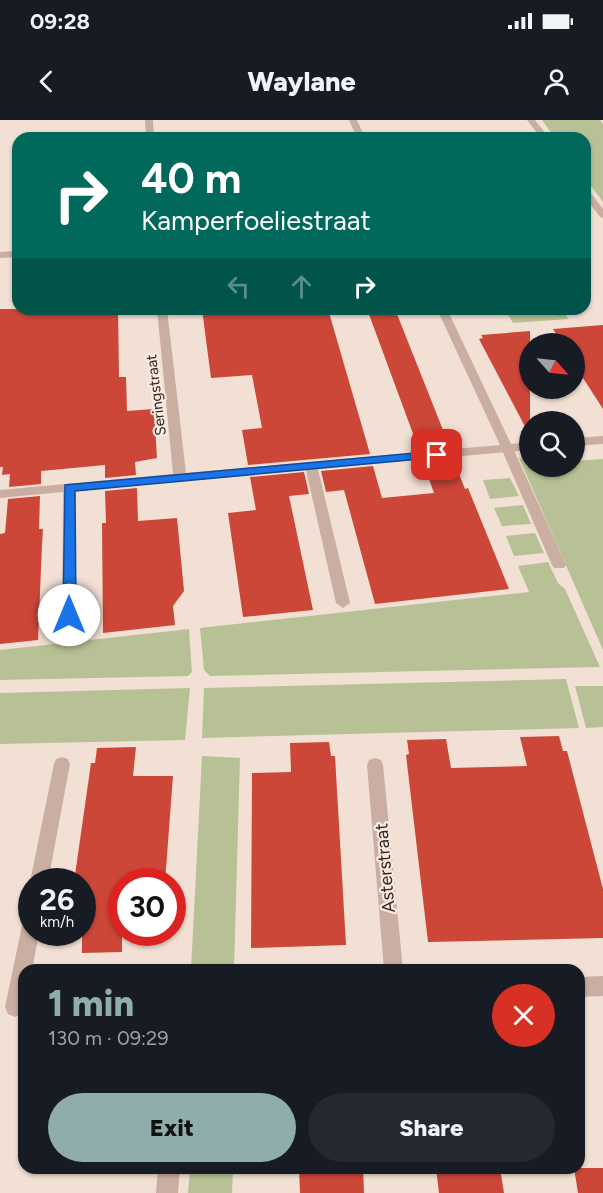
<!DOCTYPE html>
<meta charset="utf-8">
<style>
:root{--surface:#171b24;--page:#242831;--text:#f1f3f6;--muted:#9ea1a6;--accent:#8fadac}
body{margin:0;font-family:Figtree,sans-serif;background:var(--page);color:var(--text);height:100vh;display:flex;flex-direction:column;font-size:22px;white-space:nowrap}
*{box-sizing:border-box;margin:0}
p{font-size:20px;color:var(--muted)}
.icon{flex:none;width:33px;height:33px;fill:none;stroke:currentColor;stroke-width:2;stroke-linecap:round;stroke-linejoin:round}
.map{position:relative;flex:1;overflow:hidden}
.details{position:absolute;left:18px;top:844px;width:567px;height:210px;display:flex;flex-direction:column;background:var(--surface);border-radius:18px;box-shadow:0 2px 4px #0004}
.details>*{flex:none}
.banner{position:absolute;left:12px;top:12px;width:579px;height:183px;border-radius:18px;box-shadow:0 2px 4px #0004;background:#00695c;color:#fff;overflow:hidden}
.needle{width:39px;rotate:117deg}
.tools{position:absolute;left:519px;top:213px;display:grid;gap:12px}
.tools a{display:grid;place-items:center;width:66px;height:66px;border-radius:50%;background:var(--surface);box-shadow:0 2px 4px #0004;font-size:30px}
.speed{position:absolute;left:18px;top:748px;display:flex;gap:12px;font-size:30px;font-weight:700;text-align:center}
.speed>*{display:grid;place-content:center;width:78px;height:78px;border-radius:50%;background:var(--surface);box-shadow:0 2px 4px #0004;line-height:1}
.speed small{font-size:15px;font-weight:400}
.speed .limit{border:9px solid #d22;background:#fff;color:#111}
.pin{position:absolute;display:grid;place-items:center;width:51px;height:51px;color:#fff;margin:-26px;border-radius:12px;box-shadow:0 3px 9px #0006}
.me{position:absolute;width:66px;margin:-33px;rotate:0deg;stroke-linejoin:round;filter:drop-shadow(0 0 4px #0008)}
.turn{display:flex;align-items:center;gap:21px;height:126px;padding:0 30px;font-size:27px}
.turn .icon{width:78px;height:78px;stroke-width:2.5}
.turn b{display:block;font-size:42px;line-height:51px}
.lanes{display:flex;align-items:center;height:57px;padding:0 30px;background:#0003;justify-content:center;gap:30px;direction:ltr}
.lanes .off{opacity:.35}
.round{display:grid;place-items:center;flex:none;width:63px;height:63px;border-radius:32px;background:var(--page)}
.overview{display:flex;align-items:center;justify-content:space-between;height:102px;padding:0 30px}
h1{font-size:36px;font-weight:800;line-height:45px;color:var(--accent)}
.button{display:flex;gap:12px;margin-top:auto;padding:12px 30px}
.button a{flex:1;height:69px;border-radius:36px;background:var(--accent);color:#111;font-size:24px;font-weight:800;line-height:69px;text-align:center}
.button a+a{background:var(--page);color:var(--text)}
.status{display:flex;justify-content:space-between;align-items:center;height:42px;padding:0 30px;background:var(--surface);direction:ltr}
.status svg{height:16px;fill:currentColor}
header{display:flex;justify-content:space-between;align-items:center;height:78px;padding:0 30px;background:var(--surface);font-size:27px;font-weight:800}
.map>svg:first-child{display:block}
</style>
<div class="status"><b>09:28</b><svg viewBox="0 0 49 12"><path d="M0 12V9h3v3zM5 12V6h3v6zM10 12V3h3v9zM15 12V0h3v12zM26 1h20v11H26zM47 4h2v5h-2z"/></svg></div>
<header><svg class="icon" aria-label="back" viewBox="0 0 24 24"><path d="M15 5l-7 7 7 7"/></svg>Waylane<svg class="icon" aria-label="person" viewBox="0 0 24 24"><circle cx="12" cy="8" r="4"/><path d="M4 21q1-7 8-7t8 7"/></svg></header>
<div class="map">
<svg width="603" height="1073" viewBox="0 0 603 1073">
<rect width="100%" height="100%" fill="#f2e0d5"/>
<path fill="#b8c195" d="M542,0H600L603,4V82L585,58V18H555Z
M529,189H563L568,199L513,203L506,191Z
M529,337L530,346H574L575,341L603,339V530L519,338Z
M510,358L519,376L490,379L483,360Z
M523,385L531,404L502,406L494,388Z
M535,413L544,433L514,436L506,416Z
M548,442L558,463L565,469L600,547L210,556L204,550L200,508L529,472L518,446Z
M189,509L192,552L188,556L0,560V530Z
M566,559L579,608L202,618L204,568Z
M575,566H603V607L586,608Z
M190,568L185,620L0,624V573Z
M202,636L240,638L234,850H191Z
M190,1049H233L232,1073H188Z"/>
<path fill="#cd4738" d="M0,189H118L119,257H126L127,291L154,289L157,338L135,342L136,355L105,358V345L41,351V364L9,367L10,354L2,355L3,347H0Z
M202,189H328L370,334L248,345L242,310L262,308L252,255L211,258Z
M367,189H395L445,315H443L448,327L419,330Z
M603,205V289L574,244V224H562L553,209Z
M530,211V316L479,219L483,218L481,215Z
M453,339L465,369L468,368L509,469L375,484L344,370L326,372L321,351L373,346L382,378L434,373L423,342Z
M304,352L309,374L289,376L313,490L243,497L228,393L256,390L250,357Z
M137,368L138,401L177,398L184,471L173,486L175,505L103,513L102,403H106L105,371Z
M40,376L39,409H43L42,425L38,520L0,524V414L5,413L8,379Z
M559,616L563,631H567L603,769V818L428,822L406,635L409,634L407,620L446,619L451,648L527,646L520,617Z
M329,622L331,636H335L346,825L251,828L252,653L291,652L290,623Z
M136,627L133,656H173L165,762H122V832L82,833V762H74L91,643H95L97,628Z
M299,1048H363L364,1073H300Z
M436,1048H500L504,1073H439Z
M574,1048H603V1073H578Z"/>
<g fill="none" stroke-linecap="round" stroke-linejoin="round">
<path fill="#caaea1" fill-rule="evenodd" d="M507,324L513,328L566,445L564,448H554L552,445L501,328Z"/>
<path fill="#caaea1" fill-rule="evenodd" d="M145,0H153L154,18H146Z
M349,0H357L365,18H357Z
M527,0H535L549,18H541Z
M585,68L588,69L603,89V98L600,97L585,77Z
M18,131V137L0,138V132Z
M157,189H167L186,353L500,325L437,189H447L511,324L530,322V330L318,349L350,483L343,488L336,483L306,350L75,371L76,516L74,520H64L62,516L63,372L0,378V370L173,354Z
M603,316V324L574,326V318Z
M62,637L68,639L70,644L48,762H32V765L30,762L54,644L56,639Z
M375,638L381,640L383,645L403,850H384L367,645L369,640Z
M32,792V813H39L32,850H24V889L22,894L15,897L8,894L5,887L23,801L25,795Z
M603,856V876L579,877V857Z
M158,1048H180L178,1073H156Z"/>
</g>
<path fill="#1a73e8" stroke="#114b97" stroke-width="1.5" d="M437,331L443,335L441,337L75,371L76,495L69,499L63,495L65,365Z"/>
<g text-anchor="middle" stroke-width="4.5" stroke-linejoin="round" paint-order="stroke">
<g font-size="15" fill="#332724" stroke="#faebe1">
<text transform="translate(156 275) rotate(-97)" y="5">Seringstraat</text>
</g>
<g font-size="18" fill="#332724" stroke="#faebe1">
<text transform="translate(385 748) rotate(-95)" y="6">Asterstraat</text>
</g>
</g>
</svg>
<div class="tools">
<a><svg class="needle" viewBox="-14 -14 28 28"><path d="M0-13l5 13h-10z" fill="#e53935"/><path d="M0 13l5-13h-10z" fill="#9ea1a6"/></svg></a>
<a><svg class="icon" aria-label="search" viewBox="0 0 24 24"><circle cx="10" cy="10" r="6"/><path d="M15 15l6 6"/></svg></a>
</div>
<div class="speed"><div>26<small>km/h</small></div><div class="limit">30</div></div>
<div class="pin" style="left:437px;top:335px;background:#d93025"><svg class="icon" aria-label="arrive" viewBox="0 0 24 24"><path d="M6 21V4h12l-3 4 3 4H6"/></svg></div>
<svg class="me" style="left:69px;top:495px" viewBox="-20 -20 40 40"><circle r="19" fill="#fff"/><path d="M0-13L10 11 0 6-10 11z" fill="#1a73e8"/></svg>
<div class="banner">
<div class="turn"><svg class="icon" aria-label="right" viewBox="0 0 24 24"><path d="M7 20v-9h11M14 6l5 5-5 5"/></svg><div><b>40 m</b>Kamperfoeliestraat</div></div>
<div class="lanes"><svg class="icon off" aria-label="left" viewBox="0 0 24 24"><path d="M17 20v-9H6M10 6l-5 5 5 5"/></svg><svg class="icon off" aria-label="ahead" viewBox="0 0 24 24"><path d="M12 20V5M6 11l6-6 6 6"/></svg><svg class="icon" aria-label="right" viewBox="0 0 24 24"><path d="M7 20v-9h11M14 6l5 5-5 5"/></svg></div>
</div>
<section class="details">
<div class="overview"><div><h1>1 min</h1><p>130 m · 09:29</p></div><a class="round" style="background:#d93025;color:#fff"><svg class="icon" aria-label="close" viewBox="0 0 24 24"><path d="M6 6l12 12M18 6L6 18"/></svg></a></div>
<div class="button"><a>Exit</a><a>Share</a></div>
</section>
</div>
